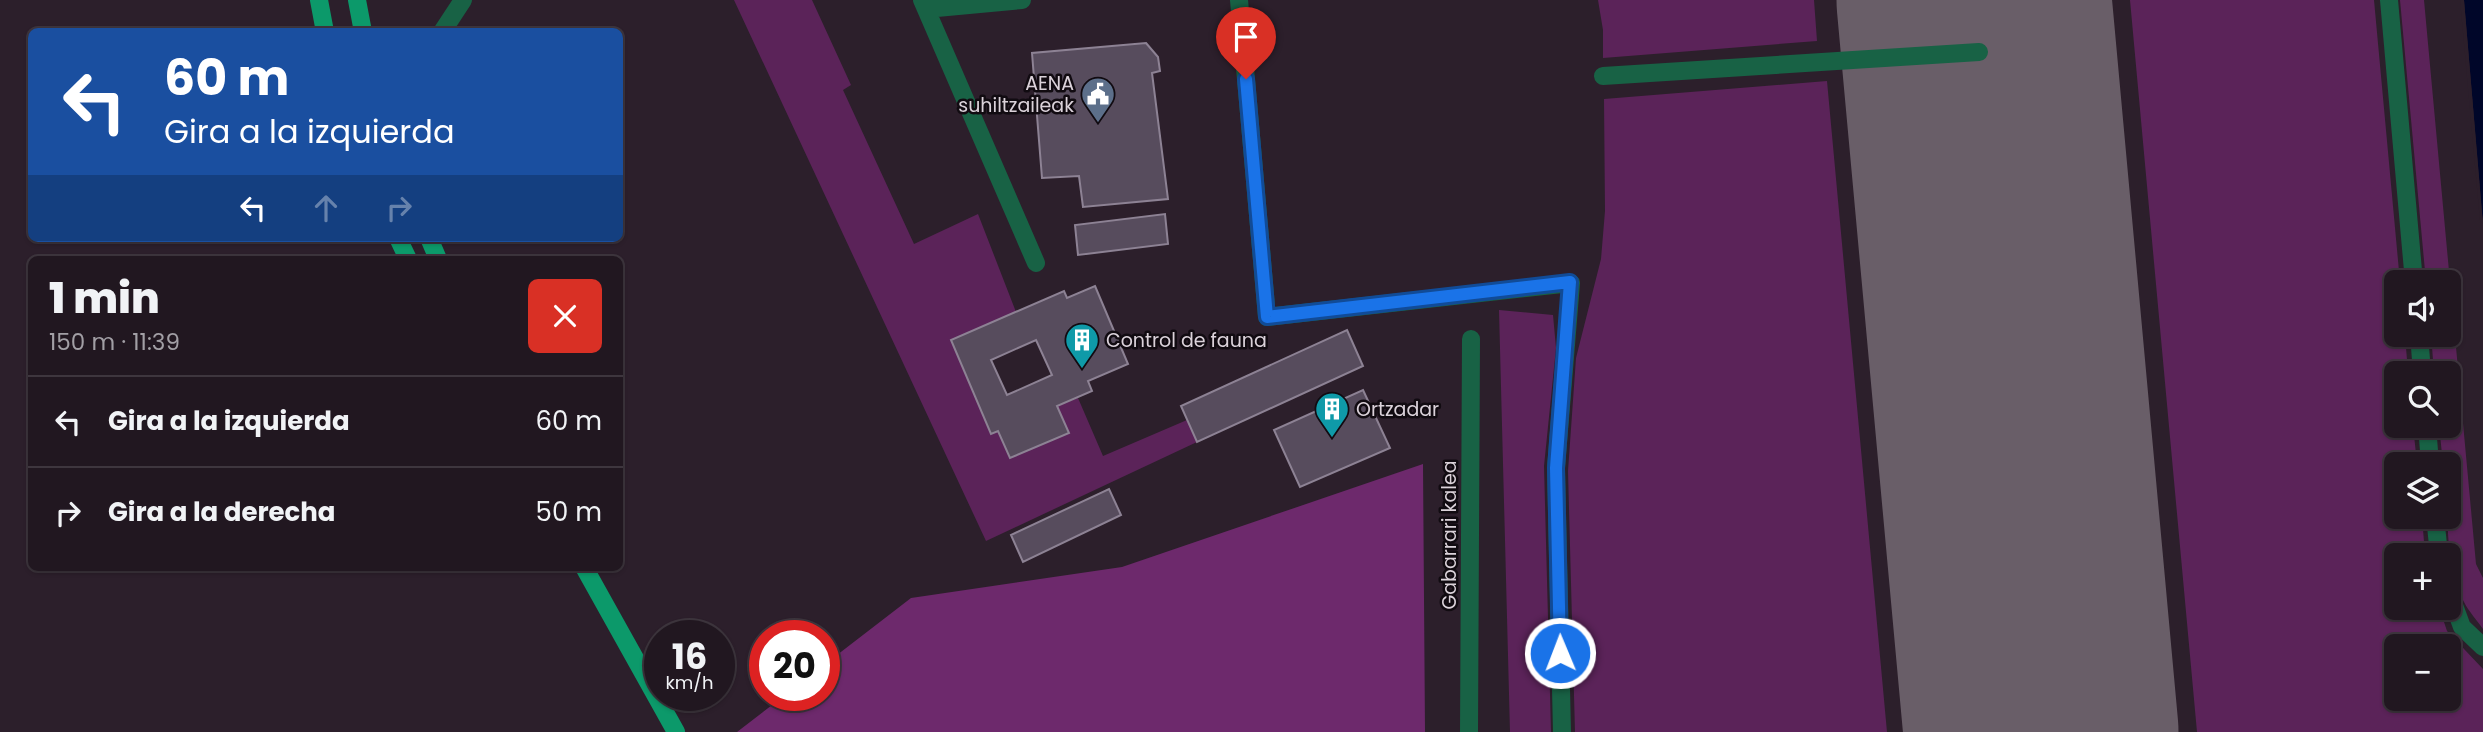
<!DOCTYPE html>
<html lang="es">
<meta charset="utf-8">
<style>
:root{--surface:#211720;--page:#292029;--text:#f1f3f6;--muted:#a29fa5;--line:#3e363e}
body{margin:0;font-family:Poppins,sans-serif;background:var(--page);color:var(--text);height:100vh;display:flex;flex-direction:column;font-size:26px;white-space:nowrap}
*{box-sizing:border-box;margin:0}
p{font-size:23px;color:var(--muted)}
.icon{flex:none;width:38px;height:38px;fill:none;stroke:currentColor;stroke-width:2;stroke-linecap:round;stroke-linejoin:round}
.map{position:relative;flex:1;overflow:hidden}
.sheet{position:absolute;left:28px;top:256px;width:595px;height:315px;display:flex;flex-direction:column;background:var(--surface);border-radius:10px;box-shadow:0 2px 5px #0004,0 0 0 2px var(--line)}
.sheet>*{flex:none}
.guide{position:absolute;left:28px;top:28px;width:595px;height:214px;border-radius:10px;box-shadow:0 2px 5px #0004,0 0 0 2px var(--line);background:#1a4fa0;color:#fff;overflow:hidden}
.fabs{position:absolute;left:2384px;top:270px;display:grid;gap:14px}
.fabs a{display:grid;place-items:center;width:77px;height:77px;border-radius:10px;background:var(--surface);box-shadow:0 2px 5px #0004,0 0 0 2px var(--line);font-size:35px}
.speed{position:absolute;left:644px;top:620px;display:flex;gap:14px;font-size:35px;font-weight:700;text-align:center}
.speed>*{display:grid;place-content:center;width:91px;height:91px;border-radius:50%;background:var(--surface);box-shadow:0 2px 5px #0004,0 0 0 2px var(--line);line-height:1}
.speed small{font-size:18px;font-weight:400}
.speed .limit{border:10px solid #d22;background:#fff;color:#111}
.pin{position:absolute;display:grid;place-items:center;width:60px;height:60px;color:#fff;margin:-72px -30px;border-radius:50% 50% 50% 0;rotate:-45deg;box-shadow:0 0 7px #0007}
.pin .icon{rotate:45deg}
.me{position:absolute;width:77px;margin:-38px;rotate:359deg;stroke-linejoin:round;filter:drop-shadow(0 0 5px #0008)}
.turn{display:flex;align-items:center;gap:24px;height:147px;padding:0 21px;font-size:32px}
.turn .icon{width:91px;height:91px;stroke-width:2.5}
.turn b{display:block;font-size:49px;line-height:60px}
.lanes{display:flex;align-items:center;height:66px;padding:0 21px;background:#0003;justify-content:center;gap:35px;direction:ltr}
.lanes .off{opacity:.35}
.round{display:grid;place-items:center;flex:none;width:74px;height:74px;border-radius:10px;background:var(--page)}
.overview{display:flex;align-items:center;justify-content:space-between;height:119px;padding:0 21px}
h1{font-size:42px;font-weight:800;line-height:52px}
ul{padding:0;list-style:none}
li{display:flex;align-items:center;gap:21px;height:91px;padding:0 21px;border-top:2px solid var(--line)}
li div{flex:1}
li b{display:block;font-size:26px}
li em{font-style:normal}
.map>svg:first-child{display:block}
</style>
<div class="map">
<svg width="2483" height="732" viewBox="0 0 2483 732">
<rect width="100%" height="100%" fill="#2c1f2b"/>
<path fill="#5b2359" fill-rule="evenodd" d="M734,0H812L851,85L843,90L914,244L978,214L1016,312L951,340L991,434L998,431L1068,432L1057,406L1078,398L1103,456L1187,420L1197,442L986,541Z
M1598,0H1814L1817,41L1603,58V30Z
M2130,0H2374L2400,282H2396V334H2405L2408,373H2396V425H2413L2417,464H2396V516H2422L2425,555H2396V607H2439L2447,631L2483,669V732H2197ZM2396,646H2448V698H2396Z
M2400,0H2424L2476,564L2483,578V629C2477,620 2469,612 2464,602C2443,563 2448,507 2448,464H2443L2439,425H2448V373H2434L2431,334H2448V282H2426Z
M1827,81L1887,732H1575L1568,471L1576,358L1601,259L1605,211L1604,99Z
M1499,310L1553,315L1556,348L1544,466L1551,732H1510Z"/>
<path fill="#6d296c" d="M1423,464L1425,732H737L785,695H824V665L911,598L1122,567Z"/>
<path fill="#000629" d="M2464,0H2483V220L2482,214Z"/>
<path fill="#2c1f2b" d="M2460,0H2464L2483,224L2480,221Z"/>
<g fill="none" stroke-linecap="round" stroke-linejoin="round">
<path stroke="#695e68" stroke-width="275" d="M1974,0L2041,732"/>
</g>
<path fill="#574c5d" stroke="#8d8294" stroke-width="2" fill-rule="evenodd" d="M1146,43L1158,57L1160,71L1152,73L1168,199L1083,207L1079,176L1042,178L1032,53Z
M1165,214L1168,244L1078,255L1075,225Z
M1095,286L1128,364L1088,381L1092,391L1057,406L1069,433L1010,458L998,431L991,434L951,340L1064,291L1067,298ZM1036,340L1052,375L1007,395L991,360Z
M1347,330L1363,366L1197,442L1181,406Z
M1363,390L1390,448L1300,487L1274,430Z
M1109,489L1121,515L1023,562L1011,535Z"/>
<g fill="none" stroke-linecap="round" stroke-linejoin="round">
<path stroke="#186245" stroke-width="18" d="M922,0L1036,263
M1239,0L1267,317L1571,283L1556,468L1562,732
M2389,0L2414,282
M926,9L1022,0
M1603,76L1979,52
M2419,334L2422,373
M2427,425L2430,464
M2435,516L2439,555
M2448,589L2462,627L2483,647"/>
<path stroke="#186245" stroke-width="18" d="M442,32L463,0
M1469,732L1471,339"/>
<path stroke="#0c996a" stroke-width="18" d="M319,0L325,32
M357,0L363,32
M398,238L408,259
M429,238L438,259
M584,567L676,732"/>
</g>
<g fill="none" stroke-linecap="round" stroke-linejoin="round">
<g stroke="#114b97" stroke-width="18">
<path id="route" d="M1246,79L1267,317L1570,282L1556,468L1560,653"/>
</g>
<use href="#route" stroke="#1a73e8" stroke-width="12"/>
</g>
<defs>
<g id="civic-pin" transform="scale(1.75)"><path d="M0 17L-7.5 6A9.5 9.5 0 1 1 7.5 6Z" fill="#5c6f8a" stroke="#110b11"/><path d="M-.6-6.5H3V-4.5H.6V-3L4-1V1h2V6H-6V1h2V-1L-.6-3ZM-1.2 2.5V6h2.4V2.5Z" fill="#fff"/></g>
<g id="building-pin" transform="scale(1.75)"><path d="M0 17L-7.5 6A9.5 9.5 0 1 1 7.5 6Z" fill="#0f9aa8" stroke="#110b11"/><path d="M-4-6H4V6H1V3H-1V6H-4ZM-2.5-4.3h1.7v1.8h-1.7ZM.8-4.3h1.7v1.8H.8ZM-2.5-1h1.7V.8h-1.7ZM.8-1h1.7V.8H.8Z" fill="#fff"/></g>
</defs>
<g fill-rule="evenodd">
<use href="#civic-pin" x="1098" y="94"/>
<use href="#building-pin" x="1082" y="340"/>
<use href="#building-pin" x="1332" y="409"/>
</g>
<g text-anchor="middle" stroke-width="5" stroke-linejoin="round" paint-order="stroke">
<g font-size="19" fill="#dbd2da" stroke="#110b11" text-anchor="start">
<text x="1074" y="90" text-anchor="end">AENA<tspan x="1074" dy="22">suhiltzaileak</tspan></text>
<text x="1106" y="347">Control de fauna</text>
<text x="1356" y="416">Ortzadar</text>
</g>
<g font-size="19" fill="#dbd2da" stroke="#110b11">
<text transform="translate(1449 535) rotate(-90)" y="7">Gabarrari kalea</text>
</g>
</g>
</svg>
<div class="fabs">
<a><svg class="icon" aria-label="sound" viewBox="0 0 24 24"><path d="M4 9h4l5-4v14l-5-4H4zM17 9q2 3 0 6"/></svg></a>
<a><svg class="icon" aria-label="search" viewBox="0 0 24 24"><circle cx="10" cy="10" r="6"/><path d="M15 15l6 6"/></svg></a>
<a><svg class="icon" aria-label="layers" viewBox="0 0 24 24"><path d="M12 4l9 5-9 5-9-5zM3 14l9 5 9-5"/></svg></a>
<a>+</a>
<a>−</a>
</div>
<div class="speed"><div>16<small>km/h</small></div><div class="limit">20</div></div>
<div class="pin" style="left:1246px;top:79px;background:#d93025"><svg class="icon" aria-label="arrive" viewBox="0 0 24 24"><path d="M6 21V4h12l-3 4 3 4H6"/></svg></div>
<svg class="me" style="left:1560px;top:653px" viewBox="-20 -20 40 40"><circle r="17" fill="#1a73e8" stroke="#fff" stroke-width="3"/><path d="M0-11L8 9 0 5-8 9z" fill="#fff"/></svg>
<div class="guide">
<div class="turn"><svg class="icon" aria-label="left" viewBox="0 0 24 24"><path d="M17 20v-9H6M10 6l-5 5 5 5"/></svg><div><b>60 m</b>Gira a la izquierda</div></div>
<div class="lanes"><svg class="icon" aria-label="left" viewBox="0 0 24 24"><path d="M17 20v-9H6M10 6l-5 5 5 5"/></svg><svg class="icon off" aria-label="ahead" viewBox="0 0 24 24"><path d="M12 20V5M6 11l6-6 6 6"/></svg><svg class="icon off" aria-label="right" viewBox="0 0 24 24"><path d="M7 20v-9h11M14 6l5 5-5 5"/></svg></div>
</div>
<section class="sheet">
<div class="overview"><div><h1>1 min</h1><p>150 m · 11:39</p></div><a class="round" style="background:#d93025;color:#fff"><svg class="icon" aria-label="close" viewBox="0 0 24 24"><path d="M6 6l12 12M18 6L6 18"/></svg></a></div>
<ul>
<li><svg class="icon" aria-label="left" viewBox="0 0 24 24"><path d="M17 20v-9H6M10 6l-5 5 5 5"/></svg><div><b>Gira a la izquierda</b></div><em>60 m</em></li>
<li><svg class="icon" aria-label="right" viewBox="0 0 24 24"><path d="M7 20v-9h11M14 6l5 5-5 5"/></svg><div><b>Gira a la derecha</b></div><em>50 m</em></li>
</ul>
</section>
</div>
